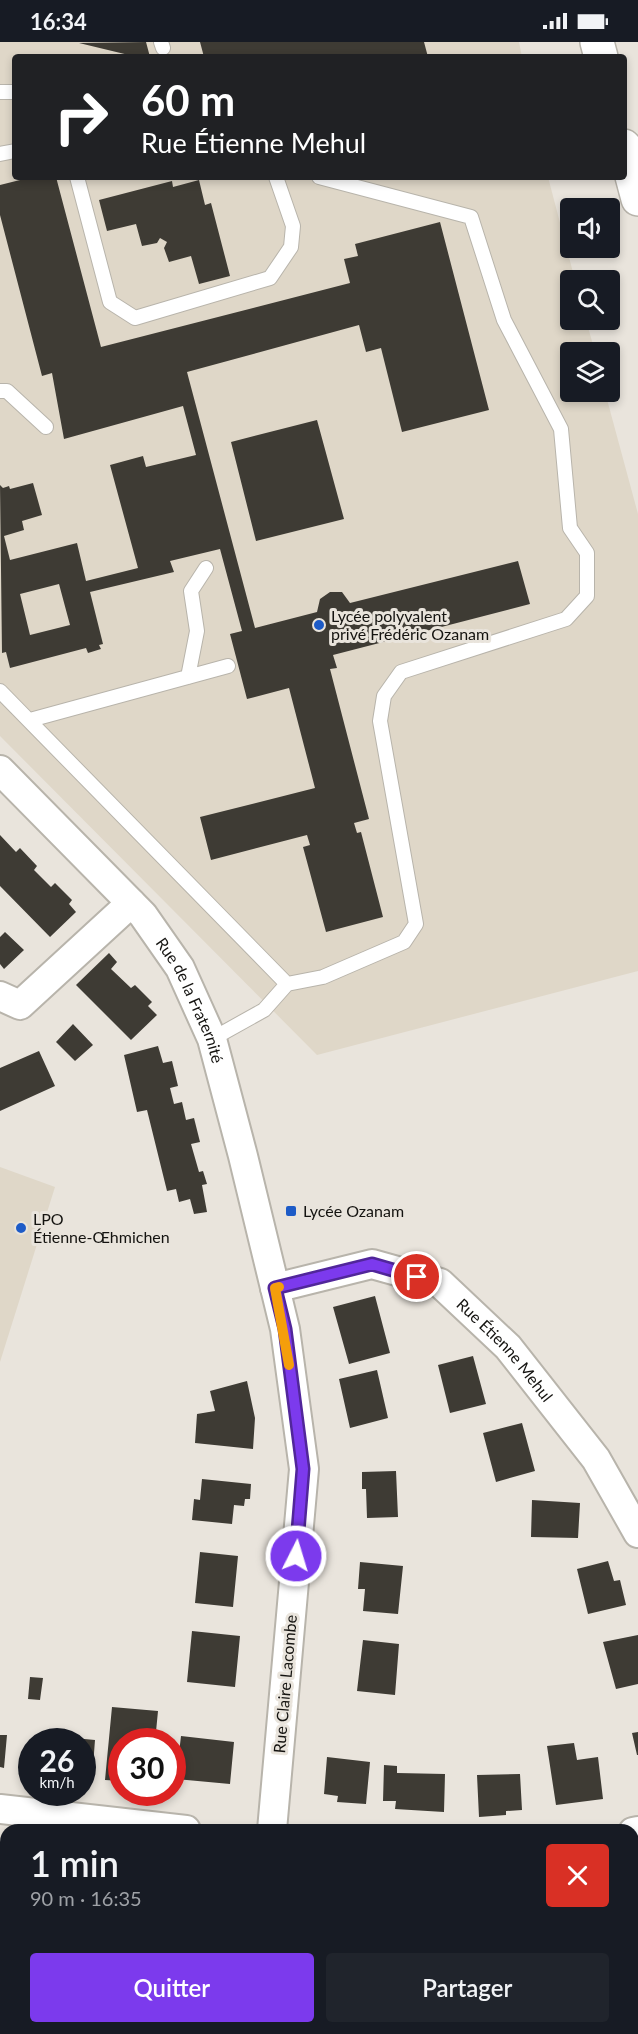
<!DOCTYPE html>
<html lang="fr">
<meta charset="utf-8">
<style>
:root{--surface:#171b24;--page:#20242c;--text:#f1f3f6;--muted:#9ea1a6;--accent:#7c3aed}
body{margin:0;font-family:Lato,sans-serif;background:var(--page);color:var(--text);height:100vh;display:flex;flex-direction:column;font-size:22px;white-space:nowrap}
*{box-sizing:border-box;margin:0}
p{font-size:20px;color:var(--muted)}
.icon{flex:none;width:33px;height:33px;fill:none;stroke:currentColor;stroke-width:2;stroke-linecap:round;stroke-linejoin:round}
.map{position:relative;flex:1;overflow:hidden}
.sheet{position:absolute;left:0px;top:1782px;width:639px;height:210px;display:flex;flex-direction:column;background:var(--surface);border-radius:18px 18px 0 0;box-shadow:0 3px 9px #0003}
.sheet>*{flex:none}
.banner{position:absolute;left:12px;top:12px;width:615px;height:126px;border-radius:6px;box-shadow:0 3px 9px #0003;background:#202124;color:#fff;overflow:hidden}
.tools{position:absolute;left:560px;top:156px;display:grid;gap:12px}
.tools a{display:grid;place-items:center;width:60px;height:60px;border-radius:6px;background:var(--surface);box-shadow:0 3px 9px #0003;font-size:30px}
.speed{position:absolute;left:18px;top:1686px;display:flex;gap:12px;font-size:30px;font-weight:700;text-align:center}
.speed>*{display:grid;place-content:center;width:78px;height:78px;border-radius:50%;background:var(--surface);box-shadow:0 3px 9px #0003;line-height:1}
.speed small{font-size:15px;font-weight:400}
.speed .limit{border:9px solid #d22;background:#fff;color:#111}
.pin{position:absolute;display:grid;place-items:center;width:51px;height:51px;color:#fff;margin:-26px;border:3px solid #fff;border-radius:50%;box-shadow:0 2px 6px #0007}
.me{position:absolute;width:66px;margin:-33px;rotate:5deg;stroke-linejoin:round;filter:drop-shadow(0 0 4px #0008)}
.turn{display:flex;align-items:center;gap:21px;height:126px;padding:0 30px;font-size:27px}
.turn .icon{width:78px;height:78px;stroke-width:2.5}
.turn b{display:block;font-size:42px;line-height:51px}
.round{display:grid;place-items:center;flex:none;width:63px;height:63px;border-radius:6px;background:var(--page)}
.summary{display:flex;align-items:center;justify-content:space-between;height:102px;padding:0 30px}
h1{font-size:36px;font-weight:600;line-height:45px}
.button{display:flex;gap:12px;margin-top:auto;padding:12px 30px}
.button a{flex:1;height:69px;border-radius:6px;background:var(--accent);color:#fff;font-size:24px;font-weight:600;line-height:69px;text-align:center}
.button a+a{background:var(--page);color:var(--text)}
.status{display:flex;justify-content:space-between;align-items:center;height:42px;padding:0 30px;background:var(--surface);direction:ltr}
.status svg{height:16px;fill:currentColor}
.map>svg:first-child{display:block}
</style>
<div class="status"><b>16:34</b><svg viewBox="0 0 49 12"><path d="M0 12V9h3v3zM5 12V6h3v6zM10 12V3h3v9zM15 12V0h3v12zM26 1h20v11H26zM47 4h2v5h-2z"/></svg></div>
<div class="map">
<svg width="638" height="1992" viewBox="0 0 638 1992">
<rect width="100%" height="100%" fill="#e9e4dc"/>
<path fill="#dfd7c8" d="M0,0H519L522,15H15V135H548L575,238H570V278H586L595,310H570V350H605L638,472V929L317,1013L0,694Z
M0,1125L55,1145L0,1320Z"/>
<path fill="#3e3b34" fill-rule="evenodd" d="M146,0L150,15H137L79,1Z
M200,0H424L428,15H204Z
M32,135H56L101,305L350,241L344,217L358,214L355,202L440,180L489,368L402,390L381,306L366,310L359,283L187,330L255,586L317,570L320,557L330,550H342L350,561L518,519L530,562L333,613L337,626L330,627L369,777L354,781L357,791L361,790L383,875L326,890L303,805L310,803L307,793L211,818L200,775L315,746L289,646L247,657L230,592L242,589L220,507L170,519L174,530L90,550L103,602L99,603L101,607L88,611L86,606L10,626L6,610L2,611L0,443L3,446L9,444L10,447L33,441L42,473L22,479L24,488L4,494L10,518L77,501L86,539L138,526L110,423L143,414L146,425L196,413L183,364L64,397L52,331L42,334L0,173V143ZM59,542L70,583L30,593L20,552Z
M199,138L205,163L211,161L230,234L199,242L191,214L169,220L164,206L167,200L160,196L157,201L142,204L136,182L107,189L99,158L172,139L173,145Z
M317,378L344,477L256,499L231,400Z
M0,793L16,810L20,806L37,824L34,828L51,845L55,841L72,858L69,862L76,870L50,895L0,844Z
M5,890L24,908L4,927L0,922V895Z
M109,911L117,920L111,927L131,946L135,943L152,960L148,964L157,973L131,998L76,943Z
M73,982L93,1003L75,1019L56,1000Z
M158,1004L163,1021L172,1019L178,1044L170,1046L174,1062L182,1060L186,1078L194,1076L200,1100L191,1102L199,1130L203,1129L207,1142L202,1143L207,1170L194,1172L190,1157L179,1160L176,1147L167,1149L147,1068L137,1070L124,1013Z
M39,1009L55,1044L0,1069V1026Z
M375,1254L390,1311L349,1322L333,1265Z
M473,1314L486,1362L450,1371L438,1323Z
M377,1328L388,1376L350,1386L339,1337Z
M247,1339L255,1376L253,1407L195,1401L197,1372L215,1369L210,1349Z
M522,1381L535,1429L496,1440L483,1391Z
M396,1429L398,1475L367,1476L366,1447H362V1430Z
M202,1437L251,1442L250,1457H245L244,1464L234,1463L232,1482L192,1478L194,1457L200,1458Z
M532,1458L580,1461L578,1496L531,1495Z
M200,1510L238,1514L233,1565L195,1561Z
M608,1519L614,1539L620,1538L626,1563L588,1572L577,1527Z
M360,1520L403,1524L398,1572L363,1569L365,1547H358Z
M192,1589L240,1594L235,1645L187,1640Z
M638,1593V1642L616,1647L603,1600Z
M363,1598L399,1602L395,1653L357,1649Z
M30,1635L43,1636L40,1658L28,1657Z
M112,1665L158,1669L155,1700H122V1739L105,1738Z
M638,1690V1713H637L632,1691Z
M0,1693H7L4,1726L0,1725Z
M42,1693L95,1698L92,1737L82,1736V1700H41Z
M181,1694L234,1700L230,1742L176,1737Z
M574,1701L577,1718L598,1715L603,1757L556,1763L547,1704Z
M28,1705H32V1718H27Z
M327,1715L370,1720L366,1762L337,1760L338,1754L324,1752Z
M384,1723L397,1724V1731L445,1732L444,1770L395,1767L396,1759H383Z
M520,1732L522,1768L506,1769V1773L479,1775L477,1733Z
M0,1800H6V1859L0,1858Z
M638,1826V1884L633,1885V1827Z
M0,1918H6V1977H0Z
M565,1986H606V1992H565Z"/>
<g fill="none" stroke-linecap="round" stroke-linejoin="round">
<g stroke="#b8b4ab" stroke-width="16">
<path id="lane" d="M161,0L163,6
M0,50H15
M0,112L15,109
M77,135L110,260L135,276L270,236L291,205L293,184L276,135
M0,349H7L46,385
M188,635L197,589L191,549L206,526
M0,649L287,942L323,935L404,900L416,882L380,679L384,654L401,630L566,577L587,554V511L570,486L561,387L504,278L471,175L319,135
M30,678L228,624
M212,997L264,968L287,942"/>
</g>
<g stroke="#b8b4ab" stroke-width="32">
<g id="street">
<path id="s1" d="M0,728L143,873L180,926L212,997L243,1114L285,1287L304,1427L272,1788"/>
<path d="M0,954L20,963L131,861"/>
<path id="s2" d="M275,1246L372,1222L440,1241L508,1305L596,1417L638,1491"/>
<path d="M0,1767L186,1788"/>
<path d="M633,1790L638,1789"/>
<path d="M517,1986V1992"/>
<path d="M248,1992V1986"/>
</g>
</g>
<g stroke="#b8b4ab" stroke-width="36">
<path id="primary" d="M597,0L601,15
M624,104L638,157"/>
</g>
<use href="#lane" stroke="#fff" stroke-width="14"/>
<use href="#street" stroke="#fff" stroke-width="28"/>
<use href="#primary" stroke="#fff" stroke-width="33"/>
</g>
<g fill="none" stroke-linecap="round" stroke-linejoin="round">
<g stroke="#51269a" stroke-width="15">
<path id="route" d="M296,1514L303,1427L285,1287L275,1246L372,1222L417,1235"/>
</g>
<use href="#route" stroke="#7c3aed" stroke-width="10"/>
<path stroke="#f59e0b" stroke-width="10" d="M279,1245L275,1246L289,1323"/>
</g>
<g fill="#1d5bc7" stroke="#e9e4dc" stroke-width="2">
<circle cx="319" cy="583" r="6"/>
<rect x="285" y="1163" width="12" height="12" rx="3"/>
<circle cx="21" cy="1186" r="6"/>
</g>
<g text-anchor="middle" stroke-width="6" stroke-linejoin="round" paint-order="stroke">
<g font-size="16" fill="#141310" stroke="#e9e4dc" text-anchor="start">
<text x="331" y="580">Lycée polyvalent<tspan x="331" dy="18">privé Frédéric Ozanam</tspan></text>
<text x="303" y="1175">Lycée Ozanam</text>
<text x="33" y="1183">LPO<tspan x="33" dy="18">Étienne-Œhmichen</tspan></text>
</g>
<g font-size="16" fill="#141310" stroke="#e9e4dc">
<text dy="6" stroke="none"><textPath href="#s1" startOffset="302">Rue de la Fraternité</textPath></text>
<text dy="6" stroke="none"><textPath href="#s2" startOffset="264">Rue Étienne Mehul</textPath></text>
<text transform="translate(285 1642) rotate(-85)" y="6">Rue Claire Lacombe</text>
</g>
</g>
</svg>
<div class="tools">
<a><svg class="icon" aria-label="sound" viewBox="0 0 24 24"><path d="M4 9h4l5-4v14l-5-4H4zM17 9q2 3 0 6"/></svg></a>
<a><svg class="icon" aria-label="search" viewBox="0 0 24 24"><circle cx="10" cy="10" r="6"/><path d="M15 15l6 6"/></svg></a>
<a><svg class="icon" aria-label="layers" viewBox="0 0 24 24"><path d="M12 4l9 5-9 5-9-5zM3 14l9 5 9-5"/></svg></a>
</div>
<div class="speed"><div>26<small>km/h</small></div><div class="limit">30</div></div>
<div class="pin" style="left:417px;top:1235px;background:#d93025"><svg class="icon" aria-label="arrive" viewBox="0 0 24 24"><path d="M6 21V4h12l-3 4 3 4H6"/></svg></div>
<svg class="me" style="left:296px;top:1514px" viewBox="-20 -20 40 40"><circle r="17" fill="#7c3aed" stroke="#fff" stroke-width="3"/><path d="M0-11L8 9 0 5-8 9z" fill="#fff"/></svg>
<div class="banner">
<div class="turn"><svg class="icon" aria-label="right" viewBox="0 0 24 24"><path d="M7 20v-9h11M14 6l5 5-5 5"/></svg><div><b>60 m</b>Rue Étienne Mehul</div></div>
</div>
<section class="sheet">
<div class="summary"><div><h1>1 min</h1><p>90 m · 16:35</p></div><a class="round" style="background:#d93025;color:#fff"><svg class="icon" aria-label="close" viewBox="0 0 24 24"><path d="M6 6l12 12M18 6L6 18"/></svg></a></div>
<div class="button"><a>Quitter</a><a>Partager</a></div>
</section>
</div>
